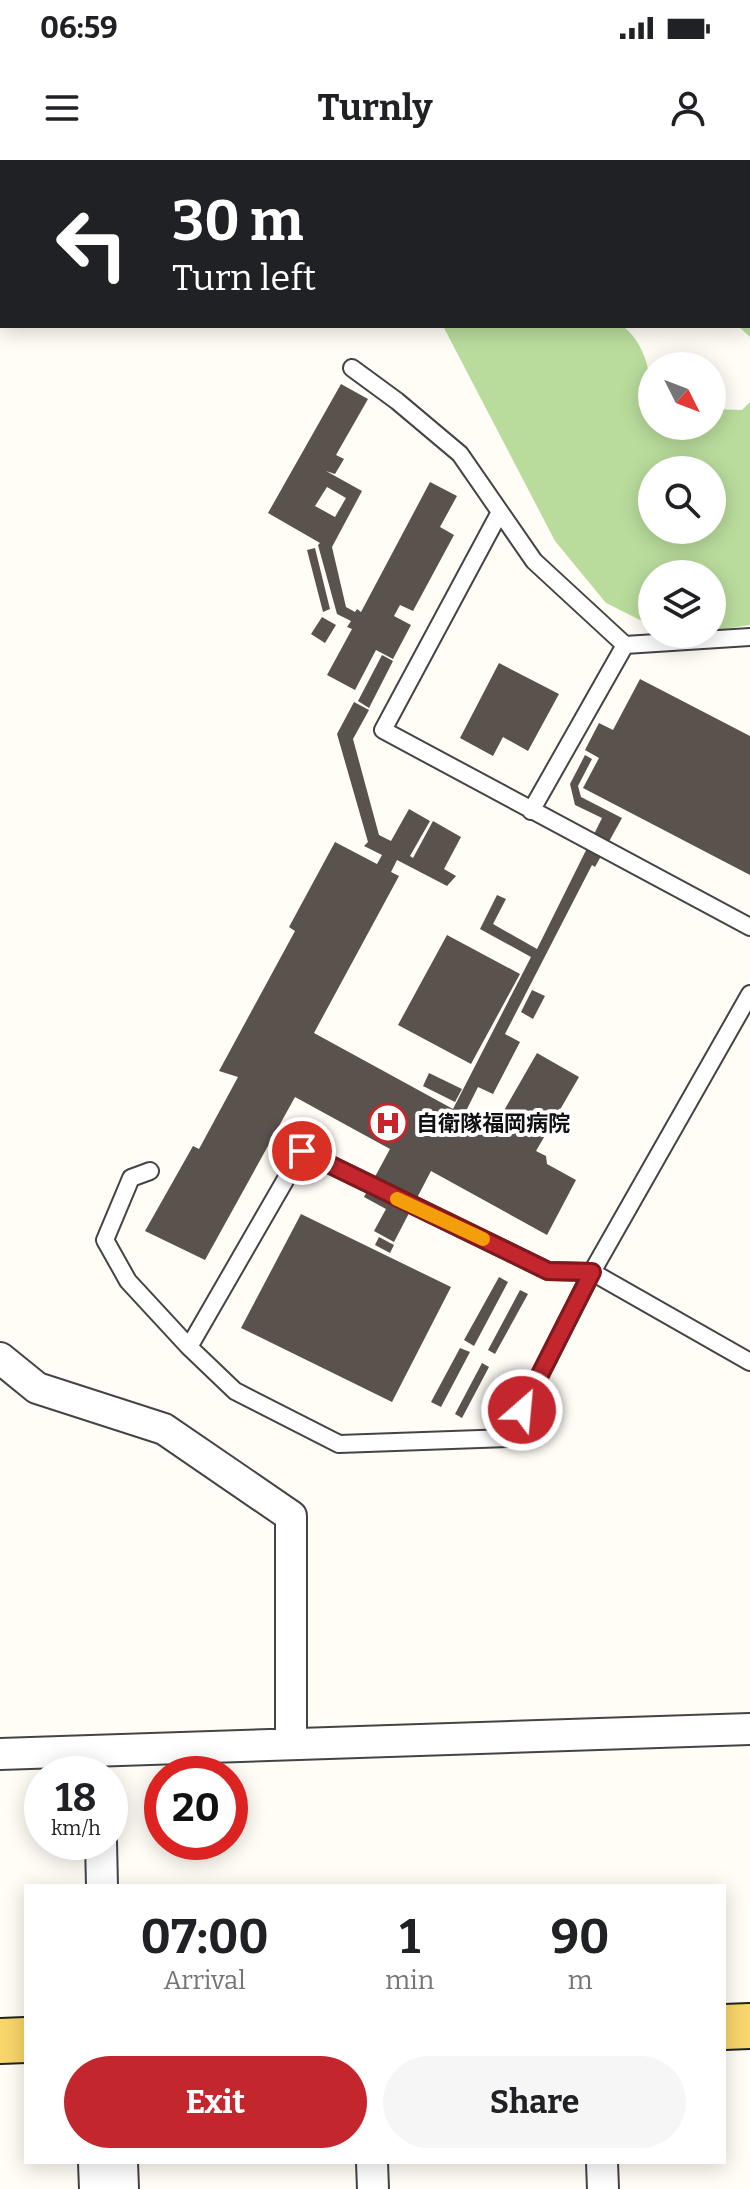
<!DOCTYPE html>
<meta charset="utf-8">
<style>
:root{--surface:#fff;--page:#f6f6f6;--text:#202124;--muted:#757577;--accent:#c4262e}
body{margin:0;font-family:Bitter,"Noto Sans JP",serif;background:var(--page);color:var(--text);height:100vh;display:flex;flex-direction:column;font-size:30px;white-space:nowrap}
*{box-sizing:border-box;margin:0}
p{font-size:26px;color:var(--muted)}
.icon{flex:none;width:44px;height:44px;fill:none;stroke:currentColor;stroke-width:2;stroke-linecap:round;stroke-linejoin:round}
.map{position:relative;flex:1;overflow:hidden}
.panel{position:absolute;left:24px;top:1724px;width:702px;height:280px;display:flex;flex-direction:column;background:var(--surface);border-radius:0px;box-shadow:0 4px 20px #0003}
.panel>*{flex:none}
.guide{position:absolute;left:0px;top:0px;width:750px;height:168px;box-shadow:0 4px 20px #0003;background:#202124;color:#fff;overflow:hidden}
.needle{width:52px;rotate:132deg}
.controls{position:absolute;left:638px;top:192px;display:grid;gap:16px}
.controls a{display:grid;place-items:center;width:88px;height:88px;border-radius:50%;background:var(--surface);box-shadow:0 4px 20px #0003;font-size:40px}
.speed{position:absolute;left:24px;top:1596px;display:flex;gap:16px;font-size:40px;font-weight:700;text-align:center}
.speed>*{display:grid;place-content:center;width:104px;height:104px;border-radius:50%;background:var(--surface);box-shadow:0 4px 20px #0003;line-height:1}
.speed small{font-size:20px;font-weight:400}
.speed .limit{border:12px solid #d22;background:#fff;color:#111}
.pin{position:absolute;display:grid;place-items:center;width:68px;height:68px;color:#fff;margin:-34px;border:4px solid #fff;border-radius:50%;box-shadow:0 2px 8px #0007}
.me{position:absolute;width:88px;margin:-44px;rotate:27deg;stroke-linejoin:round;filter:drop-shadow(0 0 6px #0008)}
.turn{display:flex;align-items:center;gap:28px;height:168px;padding:0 40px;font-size:36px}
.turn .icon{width:104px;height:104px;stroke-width:2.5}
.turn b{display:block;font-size:56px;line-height:68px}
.eta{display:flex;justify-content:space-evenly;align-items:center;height:136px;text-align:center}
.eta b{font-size:48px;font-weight:700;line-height:56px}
.button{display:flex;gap:16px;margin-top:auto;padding:16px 40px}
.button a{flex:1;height:92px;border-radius:48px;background:var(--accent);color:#fff;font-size:32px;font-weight:700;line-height:92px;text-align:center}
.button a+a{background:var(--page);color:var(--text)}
.status{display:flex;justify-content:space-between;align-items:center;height:56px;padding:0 40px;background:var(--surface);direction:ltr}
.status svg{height:22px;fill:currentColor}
header{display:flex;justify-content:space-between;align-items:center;height:104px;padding:0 40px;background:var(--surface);font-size:36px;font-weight:700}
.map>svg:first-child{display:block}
</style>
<div class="status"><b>06:59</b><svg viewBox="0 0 49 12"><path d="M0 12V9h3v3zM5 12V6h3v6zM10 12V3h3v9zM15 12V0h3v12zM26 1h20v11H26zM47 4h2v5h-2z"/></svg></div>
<header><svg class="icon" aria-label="menu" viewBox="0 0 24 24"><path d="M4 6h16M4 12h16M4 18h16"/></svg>Turnly<svg class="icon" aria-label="person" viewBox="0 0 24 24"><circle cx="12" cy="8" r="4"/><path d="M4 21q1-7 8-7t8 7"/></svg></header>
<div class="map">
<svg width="750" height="2029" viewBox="0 0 750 2029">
<rect width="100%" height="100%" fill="#fffdf5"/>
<path fill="#b9dc9c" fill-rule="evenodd" d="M748,72H750V177L738,166H748Z
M443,166H623C653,191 652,230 652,266H712V249L742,250L750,242V465L712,471V414H652V466L606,443L555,381ZM652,310H712V370H652Z"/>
<path fill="#5a524d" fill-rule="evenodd" d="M341,224L368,239L336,295L344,299L335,314L326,311L362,331L332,387L346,447L355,452L357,449L361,452L430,322L457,336L440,367L454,375L413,451L400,445L394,456L411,465L393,499L376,490L355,530L327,515L352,469L347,467L351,461L337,454L318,385L320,383L268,353ZM327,327L346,338L335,357L315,346Z
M315,388L330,449L323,452L307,390Z
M322,457L336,465L325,483L311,474Z
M382,495L393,501L369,548L358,541Z
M499,503L559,534L528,591L503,577L493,596L460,578Z
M640,519L750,576V715L583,628L599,598L585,590L599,563L613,570Z
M354,542L369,550L353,579L379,675L391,681L409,649L430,661L410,696L413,698L433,661L461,677L444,709L456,716L447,726L397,700L391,712L399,716L314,873L453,949L531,797L480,769L497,735L506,739L493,764L537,789L602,658L575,645L570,624L585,595L592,599L578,626L581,637L622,658L595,707L592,705L505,874L520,882L493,934L478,927L465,953L494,968L537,893L579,917L536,991L546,996L547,1004L576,1020L547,1075L431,1011L394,1082L374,1071L386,1049L364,1037L390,989L295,937L205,1100L145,1071L193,986L199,989L238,917L219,911L295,771L289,767L335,682L377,704L382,695L364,686L368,682L337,574Z
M447,775L520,814L471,904L398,865Z
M532,830L545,836L533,859L521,852Z
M429,913L462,929L455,942L423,926Z
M301,1054L451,1127L392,1242L241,1168Z
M379,1077L394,1085L390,1093L375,1085Z
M499,1117L508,1122L474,1186L464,1180Z
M520,1130L528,1134L495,1194L488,1190Z
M460,1188L470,1192L441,1247L431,1242Z
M482,1203L489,1207L462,1258L455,1254Z"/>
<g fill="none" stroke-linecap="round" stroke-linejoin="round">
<g stroke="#444" stroke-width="20">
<path id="service" d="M352,208L397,241L460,294L534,401L625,485L750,477
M500,352L383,570L750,767
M531,651L625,485
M750,834L592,1112L750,1202
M302,991L548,1111L592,1112L508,1278L339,1284L235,1231L189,1187Z
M150,1011L131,1018L105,1080L128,1121L189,1187"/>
</g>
<g stroke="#444" stroke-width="34">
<path id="minor" d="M232,0L234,2
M521,0L524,2
M285,2L291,0
M748,48H750
M0,1198L37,1228L164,1269L291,1356V1583
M0,1594L750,1569
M101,1682L102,1726
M94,2002L95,2029
M122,2002L123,2029
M372,2002L373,2029
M602,2002L603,2029"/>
</g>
<g stroke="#444" stroke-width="42">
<path id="tertiary" d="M166,2L169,0
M0,61H2"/>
</g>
<g stroke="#222" stroke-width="48">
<path id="primary" d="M724,1867L750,1866
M0,1881L26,1880"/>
</g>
<use href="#service" stroke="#fff" stroke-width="16"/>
<use href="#minor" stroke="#fff" stroke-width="30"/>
<use href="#tertiary" stroke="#fff" stroke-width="38"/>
<use href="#primary" stroke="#f9d66b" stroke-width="44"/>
</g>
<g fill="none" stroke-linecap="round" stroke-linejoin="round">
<g stroke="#7f191e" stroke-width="20">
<path id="route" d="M302,991L548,1111L592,1112L522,1250"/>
</g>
<use href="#route" stroke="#c4262e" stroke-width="14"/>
<path stroke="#f59e0b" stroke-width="14" d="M397,1039L483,1079"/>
</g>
<defs>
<g id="hospital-ring" transform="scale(2)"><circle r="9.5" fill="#fff" stroke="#c4262e" stroke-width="1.5"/><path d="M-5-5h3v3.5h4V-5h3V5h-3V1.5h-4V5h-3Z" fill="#c4262e"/></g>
</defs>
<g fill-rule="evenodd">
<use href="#hospital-ring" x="388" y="963"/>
</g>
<g text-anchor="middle" stroke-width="8" stroke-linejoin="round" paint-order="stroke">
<g font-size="22" font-weight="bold" fill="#111" stroke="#fff" text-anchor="start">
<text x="416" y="971">自衛隊福岡病院</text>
</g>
</g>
</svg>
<div class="controls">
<a><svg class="needle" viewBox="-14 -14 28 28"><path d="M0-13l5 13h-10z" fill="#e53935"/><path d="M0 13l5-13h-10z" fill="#757577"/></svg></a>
<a><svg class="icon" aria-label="search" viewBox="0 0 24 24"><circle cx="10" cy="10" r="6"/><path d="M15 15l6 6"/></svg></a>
<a><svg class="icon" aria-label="layers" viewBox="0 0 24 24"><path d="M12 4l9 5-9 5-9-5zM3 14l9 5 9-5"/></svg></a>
</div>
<div class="speed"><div>18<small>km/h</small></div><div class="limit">20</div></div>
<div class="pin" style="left:302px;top:991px;background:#d93025"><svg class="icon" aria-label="arrive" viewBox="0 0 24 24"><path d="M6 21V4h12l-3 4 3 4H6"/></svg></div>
<svg class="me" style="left:522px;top:1250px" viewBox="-20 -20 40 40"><circle r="17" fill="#c4262e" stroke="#fff" stroke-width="3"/><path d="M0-11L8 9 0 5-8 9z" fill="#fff"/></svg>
<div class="guide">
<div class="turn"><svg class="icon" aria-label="left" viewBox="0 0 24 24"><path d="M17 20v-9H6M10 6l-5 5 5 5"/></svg><div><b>30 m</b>Turn left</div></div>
</div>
<section class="panel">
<div class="eta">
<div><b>07:00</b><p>Arrival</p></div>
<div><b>1</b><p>min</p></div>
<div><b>90</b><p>m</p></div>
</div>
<div class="button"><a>Exit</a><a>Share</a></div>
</section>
</div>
